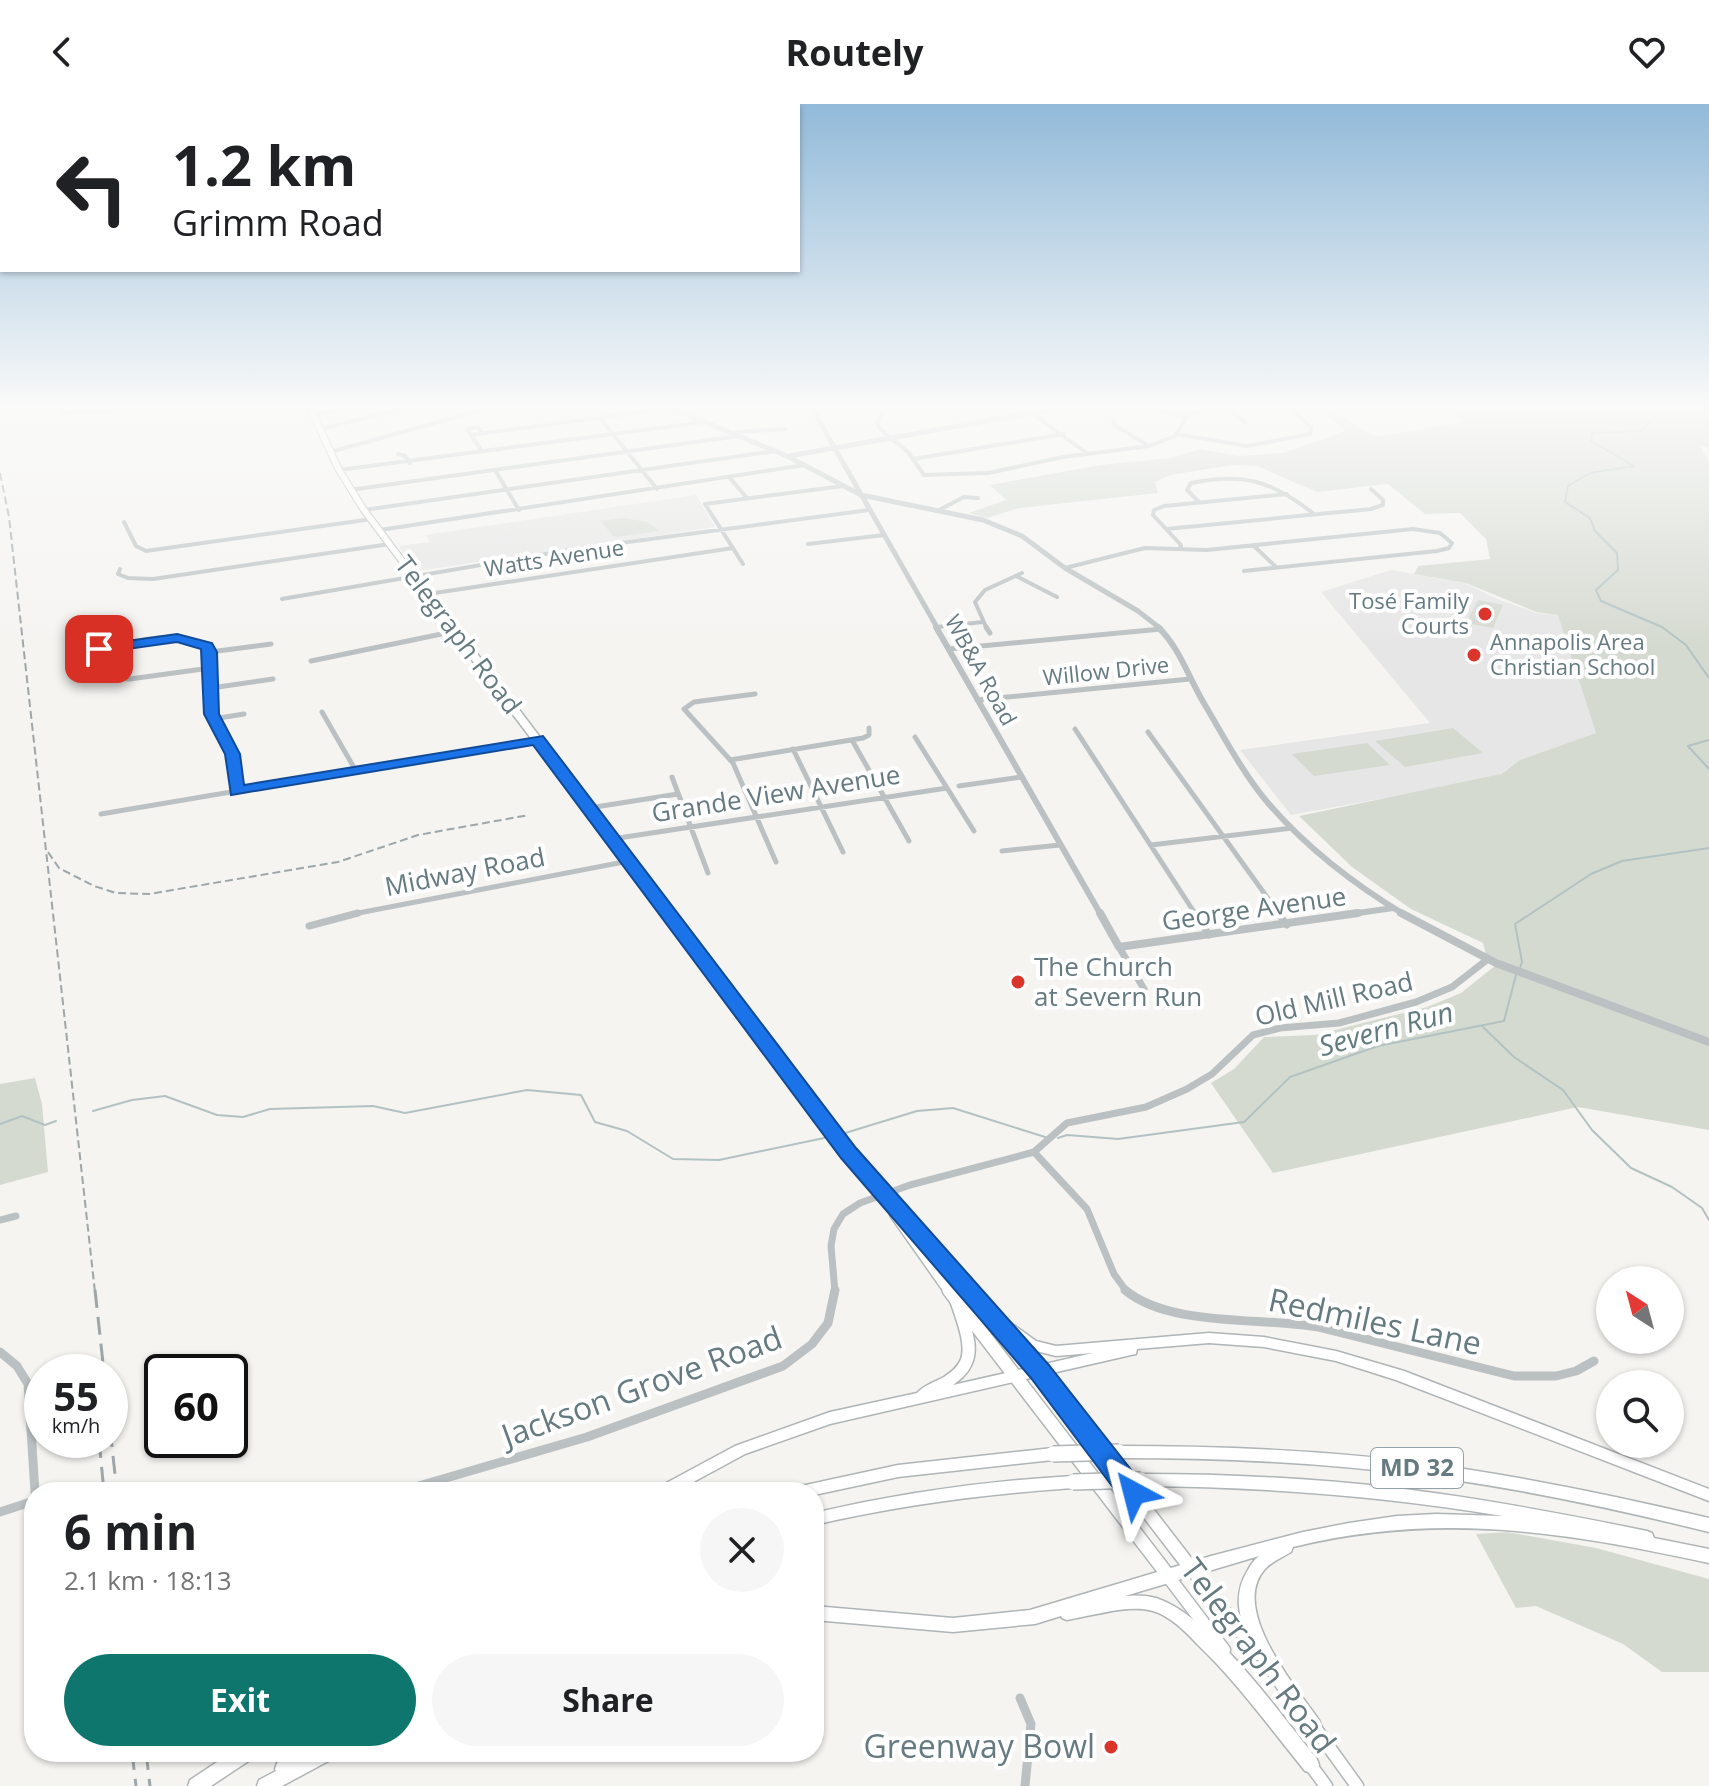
<!DOCTYPE html>
<meta charset="utf-8">
<style>
:root{--surface:#fff;--page:#f6f6f6;--text:#202124;--muted:#757577;--accent:#0f766e}
body{margin:0;font-family:"Open Sans",sans-serif;background:var(--page);color:var(--text);height:100vh;display:flex;flex-direction:column;font-size:30px;white-space:nowrap}
*{box-sizing:border-box;margin:0}
p{font-size:26px;color:var(--muted)}
.icon{flex:none;width:44px;height:44px;fill:none;stroke:currentColor;stroke-width:2;stroke-linecap:round;stroke-linejoin:round}
.map{position:relative;flex:1;overflow:hidden}
.details{position:absolute;left:24px;top:1378px;width:800px;height:280px;display:flex;flex-direction:column;background:var(--surface);border-radius:32px;box-shadow:0 2px 6px #0004}
.details>*{flex:none}
.guide{position:absolute;left:0px;top:0px;width:800px;height:168px;box-shadow:0 2px 6px #0004;background:#fff;color:var(--text);overflow:hidden}
.needle{width:52px;rotate:324deg}
.buttons{position:absolute;left:1596px;top:1162px;display:grid;gap:16px}
.buttons a{display:grid;place-items:center;width:88px;height:88px;border-radius:50%;background:var(--surface);box-shadow:0 2px 6px #0004;font-size:40px}
.speed{position:absolute;left:24px;top:1250px;display:flex;gap:16px;font-size:40px;font-weight:700;text-align:center}
.speed>*{display:grid;place-content:center;width:104px;height:104px;border-radius:50%;background:var(--surface);box-shadow:0 2px 6px #0004;line-height:1}
.speed small{font-size:20px;font-weight:400}
.speed .limit{border:4px solid #111;border-radius:12px;background:#fff;color:#111}
.pin{position:absolute;display:grid;place-items:center;width:68px;height:68px;color:#fff;margin:-34px;border-radius:16px;box-shadow:0 4px 12px #0006}
.me{position:absolute;width:88px;margin:-44px;rotate:322deg;stroke-linejoin:round;filter:drop-shadow(0 0 6px #0008)}
.turn{display:flex;align-items:center;gap:28px;height:168px;padding:0 40px;font-size:36px}
.turn .icon{width:104px;height:104px;stroke-width:2.5}
.turn b{display:block;font-size:56px;line-height:68px}
.round{display:grid;place-items:center;flex:none;width:84px;height:84px;border-radius:42px;background:var(--page)}
.head{display:flex;align-items:center;justify-content:space-between;height:136px;padding:0 40px}
h1{font-size:48px;font-weight:700;line-height:60px}
.primary-button{display:flex;gap:16px;margin-top:auto;padding:16px 40px}
.primary-button a{flex:1;height:92px;border-radius:48px;background:var(--accent);color:#fff;font-size:32px;font-weight:700;line-height:92px;text-align:center}
.primary-button a+a{background:var(--page);color:var(--text)}
header{display:flex;justify-content:space-between;align-items:center;height:104px;padding:0 40px;background:var(--surface);font-size:36px;font-weight:700}
.map>svg:first-child{display:block}
</style>
<header><svg class="icon" aria-label="back" viewBox="0 0 24 24"><path d="M15 5l-7 7 7 7"/></svg>Routely<svg class="icon" aria-label="heart" viewBox="0 0 24 24"><path d="M12 20l-8-8c-3-5 5-10 8-4 3-6 11-1 8 4z"/></svg></header>
<div class="map">
<svg width="1709" height="1682" viewBox="0 0 1709 1682">
<rect width="100%" height="100%" fill="#f5f4f1"/>
<path fill="#e5e6e5" d="M696,391L715,423L417,467L399,442L430,438L426,431Z
M1391,466L1465,479L1495,494L1536,509L1558,511L1605,626L1520,656L1494,674L1291,711L1240,646L1430,619L1321,488Z"/>
<path fill="#d5dad1" d="M1320,306H1331L1375,332H1382L1465,318L1445,306H1709V343L1700,342L1709,358V1026L1578,1003L1273,1069L1211,979L1234,965L1264,933L1315,931L1427,903L1461,889L1501,857L1486,851L1483,839L1411,805L1352,763L1299,712L1501,670L1520,656L1596,629L1558,511L1536,508L1466,479L1414,470L1418,462L1490,455L1486,435L1460,409L1425,410L1388,380L1317,388L1257,362L1232,361L1170,371L1155,378L1158,389L1020,404L987,414L969,409L1006,396L990,381L1101,361L1171,354L1200,345L1237,352L1283,349L1346,327Z
M624,414L647,418L659,427L617,433L613,432L601,417Z
M1478,496L1503,501L1493,524L1466,519Z
M1453,624L1483,649L1405,663L1375,637Z
M1367,639L1390,661L1314,672L1292,650Z
M35,974L42,1000L48,1068L0,1081V980Z
M1507,1428L1596,1444L1709,1475V1568H1662L1623,1540L1536,1502L1516,1504L1476,1430Z"/>
<g fill="none" stroke-linecap="round" stroke-linejoin="round">
<path stroke="#b2c2c3" stroke-width="2" d="M1654,306L1656,314L1640,327L1592,329L1591,337L1634,362L1590,369L1568,382L1565,398L1590,414L1595,427L1617,449L1618,466L1596,486L1601,497L1662,523L1686,541L1709,574
M1709,636L1688,642L1709,665
M1520,864L1522,858L1515,820L1591,770L1622,757L1709,744
M1482,922L1514,953L1563,986L1592,1026L1631,1064L1672,1083L1702,1104L1709,1116
M93,1007L132,996L165,992L217,1011L243,1013L270,1005L373,1002L405,1009L527,986L581,991L595,1018L627,1027L673,1055L719,1056L829,1033
M0,1020L22,1012L45,1021L56,1017
M842,1030L917,1007L953,1004L1045,1033
M1058,1034L1067,1031L1118,1035L1244,1018L1290,973L1378,942L1504,917L1516,871"/>
<g stroke="#b0b7ba" stroke-width="15">
<path id="secondary" d="M1190,1463L1258,1550
M1167,1471L1224,1546
M1313,1621L1357,1682
M1309,1659L1326,1682"/>
</g>
<g stroke="#afb6b8" stroke-width="8">
<path id="primary-far3" d="M311,306L339,366L364,406L453,525"/>
</g>
<g stroke="#afb6b8" stroke-width="11">
<path id="primary-far2" d="M452,523L669,811"/>
</g>
<g stroke="#afb6b8" stroke-width="13">
<path id="primary-far1" d="M667,809L848,1049L969,1188
M895,1110L950,1188"/>
</g>
<g stroke="#afb6b8" stroke-width="16">
<path id="primary" d="M949,1186L1167,1470
M968,1186L1039,1267L1190,1463"/>
</g>
<g stroke="#afb4b6" stroke-width="3">
<path id="motorway" d="M955,1189L960,1190L961,1194C972,1227 989,1257 953,1281L1093,1249L1056,1252L1032,1246L1027,1245L990,1219L988,1215L990,1211L995,1210L1000,1211L1036,1237L1056,1242L1209,1229L1264,1233L1336,1247L1404,1267L1709,1385V1397L1396,1276L1336,1257L1264,1243L1209,1239L1137,1245L1136,1250L1131,1251L830,1320L745,1350L675,1388H655L657,1384L735,1342L830,1308L917,1289C924,1281 935,1278 944,1273C951,1268 958,1263 961,1255C967,1239 954,1210 949,1194L950,1190Z
M1119,1342C1219,1342 1318,1346 1416,1358C1515,1371 1612,1391 1709,1414V1428C1612,1404 1515,1383 1416,1371C1318,1358 1219,1354 1119,1354L1114,1352L1112,1348L1114,1344Z
M1053,1344L1058,1346L1060,1350L1058,1354L1053,1356L898,1373L814,1391V1388H794L796,1384L801,1382L898,1361Z
M1141,1370C1226,1370 1311,1374 1396,1384C1480,1394 1564,1410 1647,1427L1652,1429L1654,1434L1709,1445V1459C1565,1428 1439,1407 1293,1443L1291,1448C1283,1453 1271,1458 1265,1465C1229,1505 1296,1583 1319,1616L1321,1622L1319,1628L1313,1630L1307,1628C1285,1594 1242,1542 1239,1502C1238,1488 1241,1477 1248,1466C1251,1460 1254,1456 1259,1452L1125,1492C1135,1491 1146,1491 1156,1494C1213,1513 1279,1609 1317,1655L1319,1661L1317,1667L1311,1669L1305,1667C1270,1624 1237,1578 1197,1540C1185,1527 1170,1512 1153,1507C1128,1500 1092,1512 1067,1516L1062,1514L1061,1512L1035,1520L953,1528L814,1516V1502L953,1514L1030,1506L1211,1452L1303,1428L1349,1419L1397,1412L1436,1410L1503,1412C1383,1392 1263,1383 1141,1382L1136,1380L1134,1376L1136,1372Z
M1073,1372L1078,1374L1080,1378L1078,1382L1073,1384C985,1390 900,1401 814,1421V1409C900,1389 985,1377 1073,1372Z
M232,1648H255L253,1654L211,1682H188L190,1676Z
M295,1648H336L334,1654L282,1682H257L259,1676L276,1667L275,1665L277,1659Z"/>
</g>
<path stroke="#bbc1c3" stroke-width="4" d="M884,306L877,318L879,324L908,348L924,371L988,369L1063,353L1149,342L1175,332L1188,311L1205,306
M1159,306L1186,313
M1228,306L1245,318
M62,309L127,306
M1033,310L1088,350
M313,311L343,306
M600,314L657,385
M1114,316L1113,320L1147,341
M320,325L399,306
M736,328L786,325
M482,329L478,323L467,325L482,347
M1176,330L1248,342L1310,330L1311,323L1292,306
M471,331L656,306
M330,348L482,306
M398,350L405,352L410,359
M913,355L1064,330
M339,366L704,318
M495,366L519,406
M730,374L747,394
M350,386L739,332
M1199,398L1187,386L1191,379C1244,368 1272,377 1314,410
M364,406L775,347
M937,407L964,393L978,394
M124,418L136,442L146,447L372,415
M1166,425L1371,405L1383,401V396L1371,385
M380,426L805,361
M808,440L884,431
M1253,441L1276,463
M1180,445L1181,441L1153,411L1154,406L1164,402L1287,390
M743,460L705,400L843,382
M1065,464L1145,444L1207,446L1413,425L1440,429L1452,439L1449,444L1437,447L1244,467
M120,465L118,470L128,474L153,475L390,440
M1018,473L1057,493
M428,490L733,444
M282,495L575,445L869,406
M936,523L983,518
M987,525L975,498L985,486L1022,469"/>
<path stroke="#bbc1c3" stroke-width="5" d="M986,523L990,529
M99,545C132,539 184,521 210,548L211,610L232,650L236,687
M949,545L1161,525
M210,548L271,540
M311,557L456,527
M102,573L130,575L210,564
M211,584L273,575
M755,590L694,598L684,605L733,659L776,758
M977,596L1190,575
M322,608L356,667
M213,615L244,610
M1075,625L1196,811
M1148,628L1280,811
M915,633L974,727
M852,636L909,737
M793,645L843,748
M730,656L863,634L869,631V624
M672,673L708,769
M959,682L1021,673
M589,704L678,690
M101,710L537,636
M612,735L947,684
M1151,741L1292,724
M1002,747L1060,741
M348,811L629,757"/>
<path stroke="#bbc1c3" stroke-width="7" d="M1195,809L1209,831
M1278,809L1287,821
M309,822L358,809
M1119,843L1144,885
M1034,1048L1087,1105L1114,1170L1127,1188
M0,1116L16,1112
M835,1188L831,1142L834,1125L843,1110L860,1099L910,1081L1034,1048L1067,1019L1146,1003L1187,985L1212,970L1253,931L1280,924L1339,919L1416,898L1452,883L1488,855"/>
<path stroke="#bbc1c3" stroke-width="9" d="M1125,1186C1169,1223 1260,1213 1318,1223L1514,1272H1556L1576,1267L1594,1257
M0,1248L17,1262L28,1280L35,1388
M398,1388L587,1333L783,1262L812,1240L828,1219L835,1186
M0,1408L34,1397
M1020,1594L1031,1620L1025,1682"/>
<path stroke="#bbc1c3" stroke-width="5" d="M676,306L787,352L861,391L983,416L1022,432L1065,464L1138,507L1161,525
M813,306L938,525
M789,352L1049,306"/>
<path stroke="#bbc1c3" stroke-width="6" d="M936,523L1101,811
M1158,523C1180,544 1189,575 1205,601C1224,633 1244,671 1268,699C1306,743 1355,781 1405,811
M1344,811L1393,804"/>
<path stroke="#bbc1c3" stroke-width="8" d="M1100,809L1119,843L1358,809
M1401,809L1496,859L1709,938"/>
<use href="#secondary" stroke="#fff" stroke-width="12"/>
<use href="#primary-far3" stroke="#fff" stroke-width="6"/>
<use href="#primary-far2" stroke="#fff" stroke-width="8"/>
<use href="#primary-far1" stroke="#fff" stroke-width="10"/>
<use href="#primary" stroke="#fff" stroke-width="13"/>
<use href="#motorway" fill="#fff" fill-rule="evenodd"/>
<path stroke="#9da6a9" stroke-width="2" stroke-dasharray="8 4" stroke-linecap="butt" d="M0,369L9,413L95,1188
M48,748L59,764L94,782L116,789L149,790L338,758L418,731L529,711"/>
<path stroke="#9da6a9" stroke-width="3" stroke-dasharray="18 9" stroke-linecap="butt" d="M95,1186L104,1268
M110,1325L117,1388
M99,1336L104,1388
M132,1648L136,1682
M146,1648L150,1682"/>
<g stroke="#afb4b6" stroke-width="18" stroke-linecap="butt">
<path id="motorway-bridge" d="M1053,1350L1119,1348
M1073,1378L1141,1376"/>
</g>
<use href="#motorway-bridge" stroke="#fff" stroke-width="15"/>
</g>
<linearGradient id="sky" x2="0" y2="1"><stop stop-color="#92bad9"/><stop offset="0.56" stop-color="#fafaf9"/><stop offset="1" stop-color="#fafaf9" stop-opacity="0"/></linearGradient>
<rect width="1709" height="542" fill="url(#sky)"/>
<path fill="#1a73e8" stroke="#114b97" stroke-width="2" d="M177,530L212,539L217,548L219,610L240,650L244,681L543,632L856,1044L1048,1260L1143,1381L1147,1389L1143,1398L1134,1401L1124,1398L1031,1274L841,1054L533,641L231,691L225,650L204,610L201,545L177,538L99,549L92,545L99,541Z"/>
<g fill="#db342b" stroke="#fff" stroke-width="3">
<circle cx="1485" cy="510" r="8"/>
<circle cx="1474" cy="551" r="8"/>
<circle cx="1018" cy="878" r="8"/>
<circle cx="1111" cy="1643" r="8"/>
</g>
<g text-anchor="middle" stroke-width="8" stroke-linejoin="round" paint-order="stroke">
<g font-size="22" fill="#657a81" stroke="#fff">
<text transform="translate(554 454) rotate(-9)" y="8">Watts Avenue</text>
<text transform="translate(981 566) rotate(61)" y="8">WB&amp;A Road</text>
<text transform="translate(1106 567) rotate(-6)" y="8">Willow Drive</text>
</g>
<g font-size="22" fill="#657a81" stroke="#fff" text-anchor="end">
<text x="1469" y="505">Tosé Family<tspan x="1469" dy="25">Courts</tspan></text>
<text x="1490" y="546" text-anchor="start">Annapolis Area<tspan x="1490" dy="25">Christian School</tspan></text>
</g>
<rect fill="#fff" stroke="#93a2a7" stroke-width="2" x="1371" y="1344" width="92" height="40" rx="6"/>
<g font-size="24" font-weight="bold" fill="#657a81">
<text x="1417" y="1372">MD 32</text>
</g>
<g font-size="26" fill="#657a81" stroke="#fff">
<text transform="translate(458 531) rotate(53)" y="9">Telegraph Road</text>
<text transform="translate(776 690) rotate(-9)" y="9">Grande View Avenue</text>
<text transform="translate(465 768) rotate(-11)" y="9">Midway Road</text>
<text transform="translate(1254 805) rotate(-8)" y="9">George Avenue</text>
<text transform="translate(1334 895) rotate(-13)" y="9">Old Mill Road</text>
</g>
<g font-size="26" fill="#657a81" stroke="#fff" text-anchor="start">
<text x="1034" y="872">The Church<tspan x="1034" dy="30">at Severn Run</tspan></text>
</g>
<g font-size="28" font-style="italic" fill="#617b7e" stroke="#fff">
<text transform="translate(1386 925) rotate(-15)" y="10">Severn Run</text>
</g>
<g font-size="32" fill="#657a81" stroke="#fff">
<text transform="translate(1375 1218) rotate(12)" y="11">Redmiles Lane</text>
<text transform="translate(642 1283) rotate(-20)" y="11">Jackson Grove Road</text>
<text transform="translate(1258 1552) rotate(53)" y="11">Telegraph Road</text>
</g>
<g font-size="32" fill="#657a81" stroke="#fff" text-anchor="end">
<text x="1095" y="1654">Greenway Bowl</text>
</g>
</g>
</svg>
<div class="buttons">
<a><svg class="needle" viewBox="-14 -14 28 28"><path d="M0-13l5 13h-10z" fill="#e53935"/><path d="M0 13l5-13h-10z" fill="#757577"/></svg></a>
<a><svg class="icon" aria-label="search" viewBox="0 0 24 24"><circle cx="10" cy="10" r="6"/><path d="M15 15l6 6"/></svg></a>
</div>
<div class="speed"><div>55<small>km/h</small></div><div class="limit">60</div></div>
<div class="pin" style="left:99px;top:545px;background:#d93025"><svg class="icon" aria-label="arrive" viewBox="0 0 24 24"><path d="M6 21V4h12l-3 4 3 4H6"/></svg></div>
<svg class="me" style="left:1134px;top:1389px" viewBox="-20 -20 40 40"><path d="M0-17L14 15 0 8-14 15z" fill="#1a73e8" stroke="#fff" stroke-width="4"/></svg>
<div class="guide">
<div class="turn"><svg class="icon" aria-label="left" viewBox="0 0 24 24"><path d="M17 20v-9H6M10 6l-5 5 5 5"/></svg><div><b>1.2 km</b>Grimm Road</div></div>
</div>
<section class="details">
<div class="head"><div><h1>6 min</h1><p>2.1 km · 18:13</p></div><a class="round"><svg class="icon" aria-label="close" viewBox="0 0 24 24"><path d="M6 6l12 12M18 6L6 18"/></svg></a></div>
<div class="primary-button"><a>Exit</a><a>Share</a></div>
</section>
</div>
